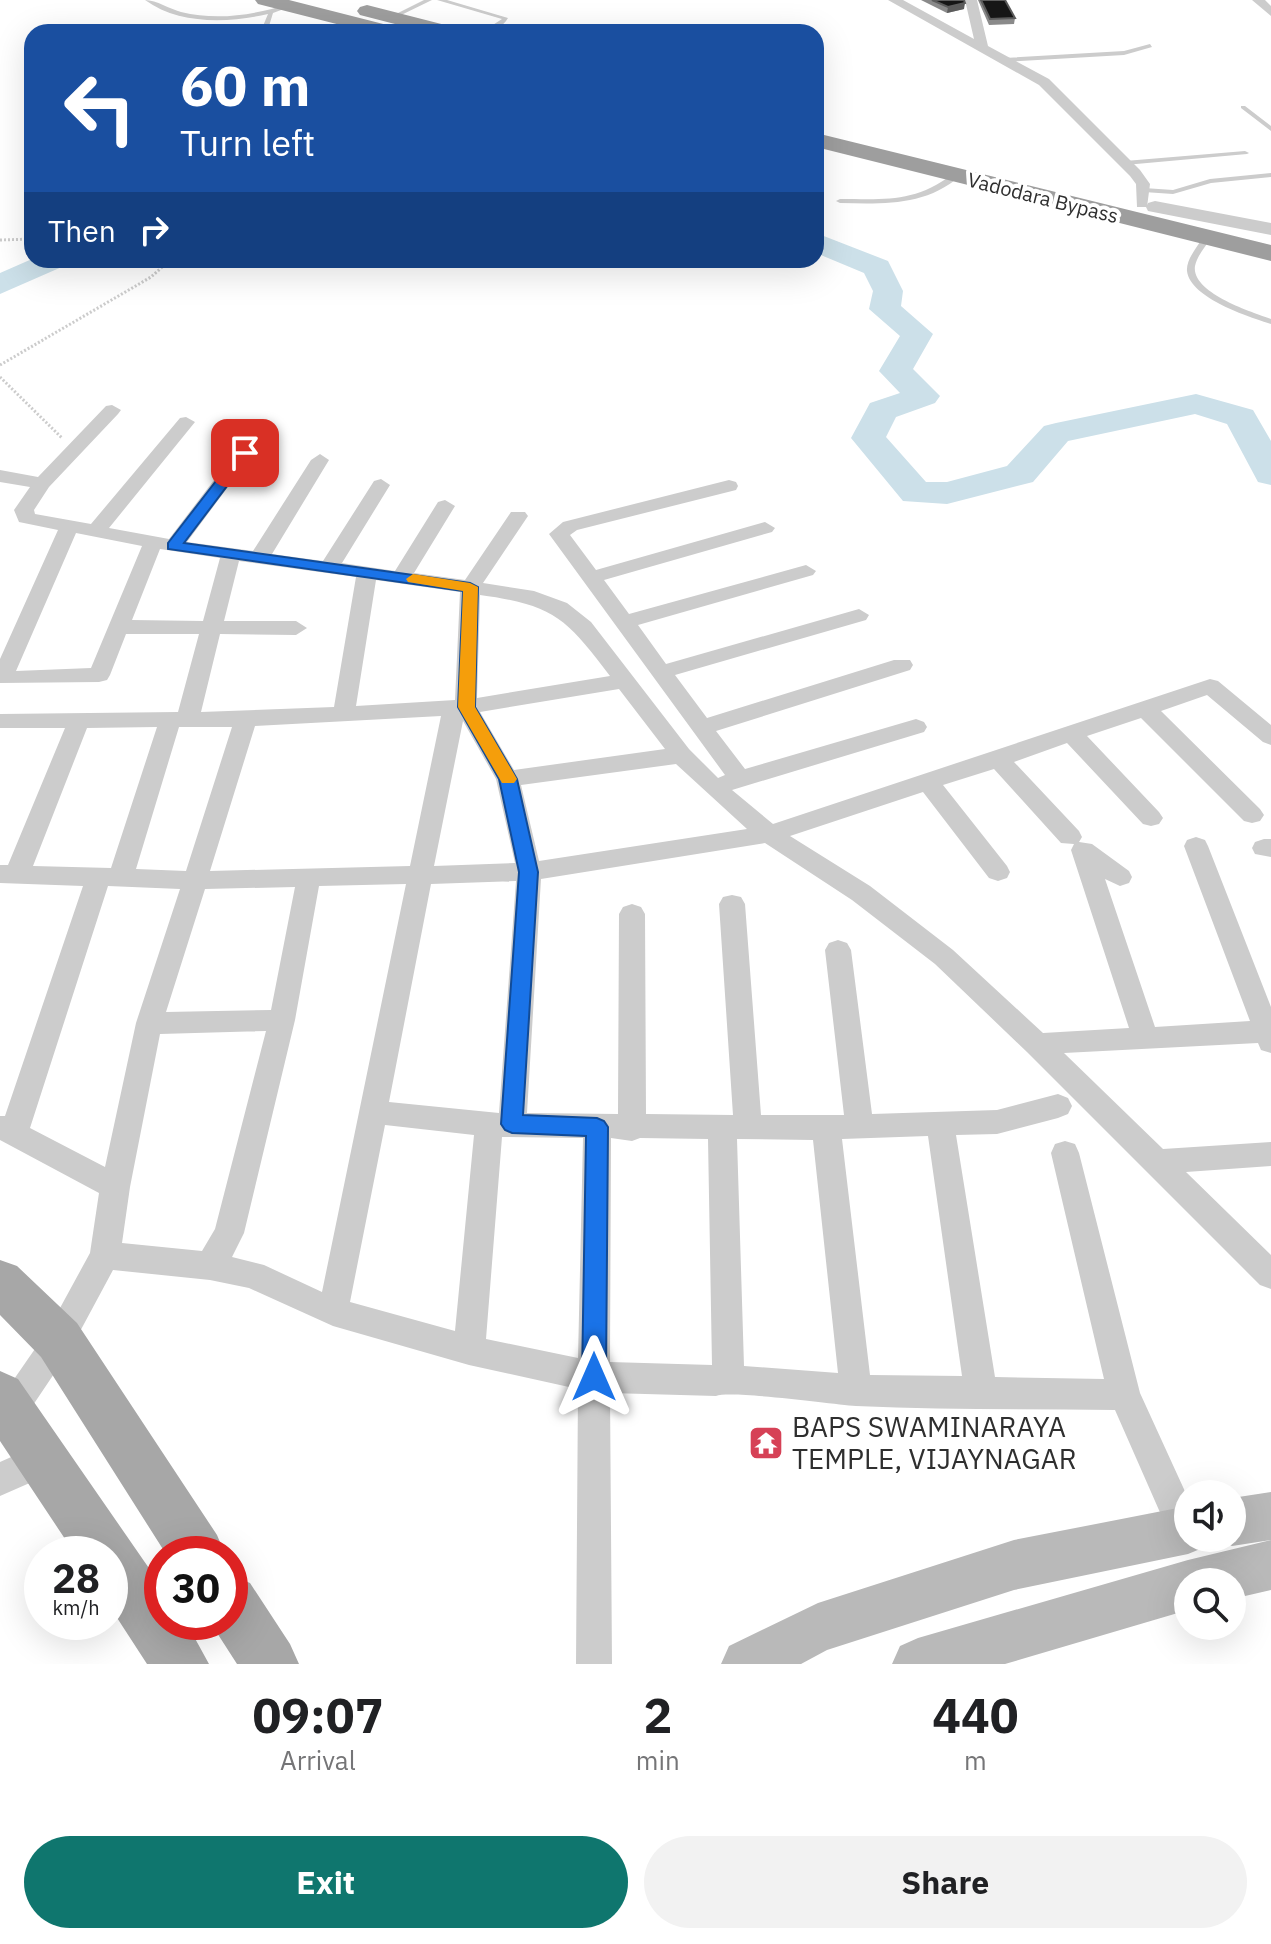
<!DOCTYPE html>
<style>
:root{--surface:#fff;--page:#f2f2f2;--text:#202124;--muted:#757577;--accent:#0f766e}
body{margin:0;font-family:"IBM Plex Sans",sans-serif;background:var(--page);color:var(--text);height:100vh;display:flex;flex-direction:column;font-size:30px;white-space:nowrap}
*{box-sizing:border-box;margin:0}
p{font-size:26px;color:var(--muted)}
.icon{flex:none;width:44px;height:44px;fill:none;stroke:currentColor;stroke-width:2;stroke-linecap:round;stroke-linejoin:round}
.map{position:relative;height:1664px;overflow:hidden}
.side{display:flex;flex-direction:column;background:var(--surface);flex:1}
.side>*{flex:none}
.guide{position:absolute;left:24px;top:24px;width:800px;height:244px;border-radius:24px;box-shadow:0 8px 32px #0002;background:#1a4fa0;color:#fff;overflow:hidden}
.controls{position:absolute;left:1174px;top:1480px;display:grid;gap:16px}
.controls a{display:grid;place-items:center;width:72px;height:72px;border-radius:50%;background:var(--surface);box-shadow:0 8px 32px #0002;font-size:40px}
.speed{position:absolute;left:24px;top:1536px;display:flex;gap:16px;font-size:40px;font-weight:700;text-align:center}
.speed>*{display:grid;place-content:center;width:104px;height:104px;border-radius:50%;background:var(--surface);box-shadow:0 8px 32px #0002;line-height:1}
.speed small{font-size:20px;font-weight:400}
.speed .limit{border:12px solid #d22;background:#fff;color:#111}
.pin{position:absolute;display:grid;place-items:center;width:68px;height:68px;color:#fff;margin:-34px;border-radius:16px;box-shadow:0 4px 12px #0006}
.me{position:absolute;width:88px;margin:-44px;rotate:0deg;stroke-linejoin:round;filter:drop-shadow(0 0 6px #0008)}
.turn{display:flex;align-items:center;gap:28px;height:168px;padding:0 24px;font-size:36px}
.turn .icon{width:104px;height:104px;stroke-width:2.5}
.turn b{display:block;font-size:56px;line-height:68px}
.then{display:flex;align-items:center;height:76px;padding:0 24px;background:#0003;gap:16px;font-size:30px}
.eta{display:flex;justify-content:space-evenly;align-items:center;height:136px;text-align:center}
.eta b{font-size:48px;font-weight:700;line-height:56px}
.action{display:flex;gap:16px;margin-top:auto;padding:16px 24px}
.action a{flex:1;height:92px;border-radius:48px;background:var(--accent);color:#fff;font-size:32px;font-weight:700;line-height:92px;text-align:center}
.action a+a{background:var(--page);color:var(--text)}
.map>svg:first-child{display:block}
</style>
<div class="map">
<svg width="1271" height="1664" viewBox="0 0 1271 1664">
<rect width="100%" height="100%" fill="#fff"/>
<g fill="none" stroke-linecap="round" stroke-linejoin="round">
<path fill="#cce0e9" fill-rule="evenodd" d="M816,233L888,261L903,291L901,306L933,334L913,369L940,396L935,403L896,417L886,437L926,482H947L1007,466L1044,426L1056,423L1196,394L1253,410L1271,441V485L1258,482L1227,424L1195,414L1068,441L1033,482L947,504L903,501L851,438L870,403L900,393L879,371L900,336L869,309L873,291L864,273L816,253Z
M32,259L68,260L64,266L0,294V273Z"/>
<path stroke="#ccc" stroke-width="3" stroke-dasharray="2 2" stroke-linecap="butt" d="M0,240L32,239
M0,365L151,277L170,260
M0,377L62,438"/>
<path fill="#ccc" fill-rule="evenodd" d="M145,0C157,0 169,9 181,12C217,21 254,15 289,4L292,6L273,13L269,26L273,32H267L263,26L268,14C229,23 179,25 145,0Z
M424,0H432L395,18L390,17Z
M437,0H447L508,18C503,27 492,32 482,32L502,19Z
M1150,44L1152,47L1124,55L1005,62L1002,60L1005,58L1124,51Z
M1241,106H1245L1271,126V131L1241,108Z
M1245,151L1249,153L1247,154L1125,165L1121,163L1125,161Z
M1271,173V177L1211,183L1173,194L1144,192L1140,190L1144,188L1173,190L1210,179Z
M953,174L960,176C926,206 883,204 840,203L836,201L840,199C886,199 914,203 953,174Z
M1204,236L1211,238C1205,247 1197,256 1195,266C1191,293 1252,312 1271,319V324C1249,317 1190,298 1187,271C1186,259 1198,246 1204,236Z"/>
<path fill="#ccc" fill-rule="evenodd" d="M888,0H903L974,39L965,0H977L988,46L1049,79L1140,170L1150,184L1147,207H1137L1136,184L1130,176L1039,85Z
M1252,0H1265L1271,6V16Z
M112,405L121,410L118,414L49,487L34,510L35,514L91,524L180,418L186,417L195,422L109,528L169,539L256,425L262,424L271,429L187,542L253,551L311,460L320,454L329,460L272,554L323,561L374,481L381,479L390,485L342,563L395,571L438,502L445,500L455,506L414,573L465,580L511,512H525L528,516L483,583L534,591L567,603L591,622L689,749L718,778L725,775L549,534L563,522L729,480L736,482L738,486L736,490L577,530L570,535L596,570L765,522L775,528L772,532L604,580L629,614L806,565L816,571L813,575L638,625L666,664L859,609L869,615L866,620L675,675L707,718L894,660H910L913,665L910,670L716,731L745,769L916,719L924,722L927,727L924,732L732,790L773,824L1210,679L1218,681L1271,725V745L1263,742L1207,695L1161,711L1260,809L1264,815L1260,821L1252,823L1244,821L1141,718L1087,736L1159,812L1163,818L1159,824L1151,826L1143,824L1067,743L1014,762L1079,831L1082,837L1079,842L1092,844L1129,871L1132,877L1129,883L1120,886L1105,879L1155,1027L1250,1021L1184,846L1187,840L1196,837L1205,840L1208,846L1271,1007V1053L1261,1050L1258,1043L1064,1053L1163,1149L1271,1142V1166L1186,1172L1271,1255V1289L1260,1285L1027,1052L935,964L852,900L765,843L541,879L527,1113L618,1114L619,914L623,907L632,904L641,907L645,914L646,1114L733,1115L719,904L723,897L732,895L741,897L745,904L761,1115H844L825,950L829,943L838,940L847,943L851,950L872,1114L997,1110L1058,1094L1068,1098L1072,1106L1068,1114L1058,1118L997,1134L956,1135L995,1377L1104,1379L1051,1153L1055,1144L1065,1141L1075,1144L1079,1153L1140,1393L1188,1498V1538H1199L1197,1542L1185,1547L1173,1542L1115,1410C1028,1409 942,1410 856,1406C831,1404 731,1390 716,1396L610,1393L612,1664H576L578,1389L469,1365L333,1326L249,1288L210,1280L113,1270L70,1350L23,1420L12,1425L1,1420V1398L48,1330L90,1253L99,1193L0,1140V1116H5L83,886L0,883V865H8L65,728H0V714L178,712L199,634H126L110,675L107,680L99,682L0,683V659L58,530L19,522L14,510L30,487L0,482V470L38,477L106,406ZM76,533L142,546L91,668L16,671ZM160,549L220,558L203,621L132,620ZM239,561L356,577L334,707L201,712L220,634L296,635L307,628L296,621H224ZM376,580L460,592L455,700L356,706ZM480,595C554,605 566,618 610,676L477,698ZM619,689L665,749L514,770L480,712ZM441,716L410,866L210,871L255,726ZM463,721L496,779L515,863L434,866ZM157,727L111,868L33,866L87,728ZM179,727H232L186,871L136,869ZM676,764L747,829L539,861L521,785ZM994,769L1061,843L1074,844L1071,850L1129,1028L1043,1033L953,950L870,886L790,836L923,792L989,878L998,881L1007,878L1010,872L1007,866L943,785ZM516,881L499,1113L389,1102L431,884ZM406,884L322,1292L264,1265L232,1257L244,1233L295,1020L319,886ZM108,886L180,889L136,1023L105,1167L30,1128ZM295,887L271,1010L166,1012L205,889ZM266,1031L215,1229L202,1251L122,1243L130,1187L160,1034ZM385,1125L474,1135L455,1331L350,1302ZM928,1136L962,1376L870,1375L842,1139ZM502,1137L583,1138L578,1358L486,1339ZM611,1138L632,1141L640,1138L708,1139L712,1365L610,1362ZM737,1139L813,1140L838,1373L744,1366Z
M1264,839H1271V857L1255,854L1252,848L1255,842Z
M45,1442L57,1447L62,1459L57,1471L0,1496V1462Z"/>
<path fill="#ccc" fill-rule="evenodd" d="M1155,201L1271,223V235L1148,211L1146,207L1148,203Z"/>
<path fill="#b9b9b9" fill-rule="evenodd" d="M1271,1492V1540L1232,1546L1215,1539L1232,1538V1498Z
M1188,1506V1538H1209L1205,1547L1188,1554L1014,1590L827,1650L801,1664H721L729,1646L818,1603L1014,1540Z
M1271,1540V1590L1232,1599V1582H1188V1610L1005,1664H892L900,1646L918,1638L1188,1560Z"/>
<path fill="#a7a7a7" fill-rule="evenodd" d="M0,1260L17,1266L77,1323L217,1535L225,1554H166L41,1357L0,1315Z
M0,1371L18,1379L162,1587V1622H186L209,1664H147L110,1607V1554H75L0,1441Z
M230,1575L250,1583L290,1644L299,1664H237L210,1622H230Z"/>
<path fill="#9e9e9e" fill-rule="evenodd" d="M255,0H289L399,28L402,32H368L258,4Z
M367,5L457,28L460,32H426L360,15L357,11L360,7Z
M816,133L1271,245V261L816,147Z"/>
</g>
<path fill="#8a8a8a" d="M921,0H964V9L947,13Z
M978,0H1005L1015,18L1014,24L989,25Z"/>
<path fill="#5c5c5c" d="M965,3L964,9L947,13L948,7Z"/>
<path fill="#161616" stroke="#5c5c5c" stroke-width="2" d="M932,0H964L965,3L948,7Z
M981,0H1005L1015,18L990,19Z"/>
<path fill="#1a73e8" stroke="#114b97" stroke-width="2" d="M245,448L252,453L184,543L470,583L478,587L475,707L517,779L538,872L523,1115L597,1118L604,1121L608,1127L606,1377L603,1385L594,1389L586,1385L582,1377L586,1136L512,1133L505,1130L501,1124L519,872L499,779L458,707L463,591L168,549V543L240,450Z"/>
<path fill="#f59e0b" d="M413,574L470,583L478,587L475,707L517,779L514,783H502L458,707L463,591L408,582L406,579Z"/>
<defs>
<g id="temple-square" transform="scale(1.8)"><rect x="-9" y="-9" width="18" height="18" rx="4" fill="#d64156" stroke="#fff"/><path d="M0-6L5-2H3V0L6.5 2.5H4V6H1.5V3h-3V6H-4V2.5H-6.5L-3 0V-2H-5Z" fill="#fff"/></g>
</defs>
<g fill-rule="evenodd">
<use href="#temple-square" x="766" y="1443"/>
</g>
<g text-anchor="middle" stroke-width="8" stroke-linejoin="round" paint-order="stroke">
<g font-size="20" fill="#2f2f2f" stroke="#fff">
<text transform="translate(1043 198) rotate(14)" y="7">Vadodara Bypass</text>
</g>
<g font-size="28" fill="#2f2f2f" stroke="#fff" text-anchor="start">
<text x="792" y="1437">BAPS SWAMINARAYA<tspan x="792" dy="32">TEMPLE, VIJAYNAGAR</tspan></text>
</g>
</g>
</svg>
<div class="controls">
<a><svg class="icon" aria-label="sound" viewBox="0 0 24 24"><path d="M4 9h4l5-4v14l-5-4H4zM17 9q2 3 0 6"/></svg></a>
<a><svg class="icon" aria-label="search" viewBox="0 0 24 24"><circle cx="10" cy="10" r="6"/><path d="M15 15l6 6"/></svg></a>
</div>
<div class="speed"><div>28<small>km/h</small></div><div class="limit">30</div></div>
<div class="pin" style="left:245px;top:453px;background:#d93025"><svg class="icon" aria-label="arrive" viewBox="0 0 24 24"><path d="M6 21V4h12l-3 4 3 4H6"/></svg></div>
<svg class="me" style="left:594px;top:1377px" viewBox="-20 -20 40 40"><path d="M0-17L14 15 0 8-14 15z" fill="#1a73e8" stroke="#fff" stroke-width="4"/></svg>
<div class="guide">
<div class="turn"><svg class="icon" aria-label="left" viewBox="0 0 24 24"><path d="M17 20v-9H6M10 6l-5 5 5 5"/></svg><div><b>60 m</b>Turn left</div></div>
<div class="then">Then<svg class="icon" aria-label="right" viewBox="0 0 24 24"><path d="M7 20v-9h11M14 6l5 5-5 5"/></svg></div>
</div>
</div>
<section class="side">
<div class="eta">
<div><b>09:07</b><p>Arrival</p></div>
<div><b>2</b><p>min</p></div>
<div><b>440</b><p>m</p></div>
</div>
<div class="action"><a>Exit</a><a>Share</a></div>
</section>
